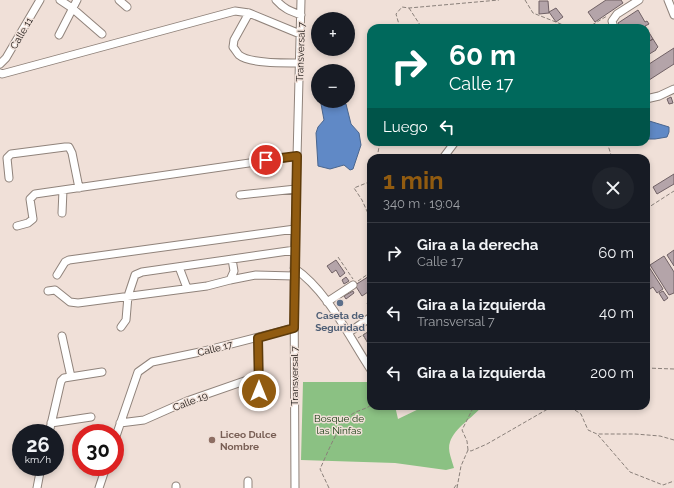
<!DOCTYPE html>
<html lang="es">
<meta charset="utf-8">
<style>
:root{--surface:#171b24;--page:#20242c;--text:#f1f3f6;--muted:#9ea1a6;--line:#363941;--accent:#915b10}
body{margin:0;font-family:Raleway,sans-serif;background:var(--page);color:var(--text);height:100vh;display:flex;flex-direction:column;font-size:15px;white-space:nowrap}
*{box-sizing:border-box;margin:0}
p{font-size:13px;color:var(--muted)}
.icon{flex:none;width:22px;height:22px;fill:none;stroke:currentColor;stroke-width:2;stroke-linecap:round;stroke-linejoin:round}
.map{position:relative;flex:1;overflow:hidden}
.side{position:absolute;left:367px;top:154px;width:283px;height:256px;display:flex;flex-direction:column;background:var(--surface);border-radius:12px;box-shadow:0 2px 6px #0003}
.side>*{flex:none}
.guide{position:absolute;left:367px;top:24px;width:283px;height:122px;border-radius:12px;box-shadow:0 2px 6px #0003;background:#00695c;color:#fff;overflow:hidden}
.buttons{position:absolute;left:311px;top:12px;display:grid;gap:8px}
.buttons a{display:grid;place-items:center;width:44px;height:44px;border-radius:50%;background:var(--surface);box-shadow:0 2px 6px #0003;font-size:20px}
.speed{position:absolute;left:12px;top:424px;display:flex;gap:8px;font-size:20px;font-weight:700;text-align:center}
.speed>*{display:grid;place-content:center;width:52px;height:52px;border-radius:50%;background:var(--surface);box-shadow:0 2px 6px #0003;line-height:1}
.speed small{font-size:10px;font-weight:400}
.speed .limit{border:6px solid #d22;background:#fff;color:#111}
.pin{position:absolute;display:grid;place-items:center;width:34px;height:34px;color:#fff;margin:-17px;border:2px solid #fff;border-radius:50%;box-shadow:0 1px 4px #0007}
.me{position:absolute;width:44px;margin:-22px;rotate:0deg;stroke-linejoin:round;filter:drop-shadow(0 0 3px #0008)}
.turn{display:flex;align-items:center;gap:14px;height:84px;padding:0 16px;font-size:18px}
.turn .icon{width:52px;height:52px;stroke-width:2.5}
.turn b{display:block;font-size:28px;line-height:34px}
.then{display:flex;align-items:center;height:38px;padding:0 16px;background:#0003;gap:8px;font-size:15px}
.round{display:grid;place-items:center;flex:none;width:42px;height:42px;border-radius:21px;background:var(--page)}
.headline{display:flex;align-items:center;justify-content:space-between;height:68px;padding:0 16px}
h1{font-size:24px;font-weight:700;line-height:30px;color:var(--accent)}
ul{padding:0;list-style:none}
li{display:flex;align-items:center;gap:12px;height:60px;padding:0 16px;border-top:1px solid var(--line)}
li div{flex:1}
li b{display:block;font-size:15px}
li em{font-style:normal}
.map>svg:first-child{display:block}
</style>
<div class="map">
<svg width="674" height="488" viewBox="0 0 674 488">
<rect width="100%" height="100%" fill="#f0e0d8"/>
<path fill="#8bc183" d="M303,382H371V406H395L398,419L425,406H482C473,418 455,427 450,442C447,450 452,460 454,468L446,470L395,463L301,460Z"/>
<path fill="#6089c6" stroke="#4a668f" d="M328,103L346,104L351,124L359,133L361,145L353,169L350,170L344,165L330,169L318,166L316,133L318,127L324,120L321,104Z
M646,120L669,127V132L667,137L655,139H646Z"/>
<path fill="#b4a4a9" stroke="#706165" d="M606,0H621L623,3L595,22L588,12Z
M539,1H548L549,13L539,14Z
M556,8L563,17L556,22L549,12Z
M638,10L645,22L647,21L649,24L645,26L653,39L646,43V28H620L618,23Z
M653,39L658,47L656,49V50L646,56V43Z
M674,48V64L646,82V66Z
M671,97L673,103L669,104L667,99Z
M674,174V184L657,194L653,187Z
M674,250V266L667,255Z
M664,256L674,272V293L669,295L650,265Z
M336,260L345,273L340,277L336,270L332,273L327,266Z
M649,267L663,289L657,293L653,287L650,289L647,284L646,285V269Z
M371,275V296L368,292L362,296L355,285Z
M346,277L349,281L344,284L342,280Z
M353,291L354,293L346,299L344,296Z
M663,291L668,298L664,301L659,293Z
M341,299L344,303L339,307L336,302Z
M371,301V310L367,303Z
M371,330V348L363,335Z"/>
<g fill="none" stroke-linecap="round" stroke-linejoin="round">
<g stroke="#90837b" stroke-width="9">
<path id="minor" d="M60,0L72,8L102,34
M119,0L127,7
M276,0C284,9 290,11 301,15
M668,0L674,15
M249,13L234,40L233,47C235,49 237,53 239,55C250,64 285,63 299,63
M614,28L612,21L617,14L639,0
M59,35L77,0
M0,64L6,58L40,0
M0,73L2,74L235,11L249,13L300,34
M646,99L659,96L674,89
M443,158L455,142
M9,178L7,158L11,154L65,147H69L72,153L79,188
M240,195L296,189
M62,213L63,190
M17,226L28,223L33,219L30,199L35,194L297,156
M179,267L187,288
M294,268C328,291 349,337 371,370
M57,275L65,262L69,260L295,229
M230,280L234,271L232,259
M48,291L55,290L70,302L78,303L207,286L230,280L256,275L294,276
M327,302L353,285
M121,327L126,320L128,296L135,275L142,272L295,250
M348,333L371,317
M62,336L71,377
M258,338L259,391
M51,423L91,417
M120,423L144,420L187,401L259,376
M49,433L61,381L64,378L102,372
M115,439L138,372L152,362L200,352L294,328
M248,481V488
M37,488L41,467
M99,488L106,467
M176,488V486
M295,488L294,276L301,0"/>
</g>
<path stroke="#8a807a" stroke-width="1" stroke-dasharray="4 2" stroke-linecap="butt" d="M525,0L533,13L571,28
M409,8L422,28
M400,28L396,14L402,7L409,8L499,0
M587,28L607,16
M607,142L612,158
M377,158L379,147L381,142
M371,175L369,182L354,188L362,200L371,220
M646,209L674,191
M338,257L353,279
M358,281L371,272
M363,335L371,330
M358,338L363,335L371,348
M646,368L674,369
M566,406H571
M570,407L581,414L588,430L597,434H635L660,436L674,440
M598,435L630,472L663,485L674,481
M468,450L467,441L462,430L474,406
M329,488L320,469C328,452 337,427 351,415C357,410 365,410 371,405
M454,488L457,484
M457,488L461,466L468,450L471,451L487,444L553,406"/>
<use href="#minor" stroke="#fff" stroke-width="7"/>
</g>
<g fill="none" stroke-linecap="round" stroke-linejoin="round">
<g stroke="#5e3b0a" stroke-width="10">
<path id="route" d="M259,391L258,338L294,328L297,156L266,160"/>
</g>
<use href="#route" stroke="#915b10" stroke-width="7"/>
</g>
<circle fill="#5c6f8a" stroke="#f0e0d8" stroke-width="1.5" cx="340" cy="303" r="4"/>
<circle fill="#8d6e63" stroke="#f0e0d8" stroke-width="1.5" cx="212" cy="440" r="4"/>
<g text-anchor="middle" stroke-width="3" stroke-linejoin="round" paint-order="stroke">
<g font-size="10" fill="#181310" stroke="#f0e0d8">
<text transform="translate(21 33) rotate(-60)" y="4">Calle 11</text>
<text transform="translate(300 52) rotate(-88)" y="4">Transversal 7</text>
<text transform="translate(215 348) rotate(-14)" y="4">Calle 17</text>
<text transform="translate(294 376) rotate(-90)" y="4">Transversal 7</text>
<text transform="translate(190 401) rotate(-21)" y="4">Calle 19</text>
</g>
<g font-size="10" font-weight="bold" fill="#4e5e75" stroke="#f0e0d8">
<text x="340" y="319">Caseta de<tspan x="340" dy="12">Seguridad</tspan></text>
</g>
<g font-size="10" fill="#12370d" stroke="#f0e0d8">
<text x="339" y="422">Bosque de<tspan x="339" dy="12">las Ninfas</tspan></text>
</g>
<g font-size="10" font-weight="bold" fill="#785e54" stroke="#f0e0d8" text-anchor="start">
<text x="220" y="438">Liceo Dulce<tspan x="220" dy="12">Nombre</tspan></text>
</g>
</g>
</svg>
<div class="buttons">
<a>+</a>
<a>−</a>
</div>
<div class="speed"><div>26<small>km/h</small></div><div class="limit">30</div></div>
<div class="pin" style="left:266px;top:160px;background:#d93025"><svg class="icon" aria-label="arrive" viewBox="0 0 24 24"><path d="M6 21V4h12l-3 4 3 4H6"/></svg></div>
<svg class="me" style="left:259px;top:391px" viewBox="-20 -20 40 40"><circle r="17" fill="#915b10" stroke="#fff" stroke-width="3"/><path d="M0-11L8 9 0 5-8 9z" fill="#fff"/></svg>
<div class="guide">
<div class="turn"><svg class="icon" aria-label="right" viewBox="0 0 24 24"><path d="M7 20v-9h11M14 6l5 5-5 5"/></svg><div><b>60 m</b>Calle 17</div></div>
<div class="then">Luego<svg class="icon" aria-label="left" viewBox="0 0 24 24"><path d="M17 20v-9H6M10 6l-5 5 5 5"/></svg></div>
</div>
<section class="side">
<div class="headline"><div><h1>1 min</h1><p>340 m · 19:04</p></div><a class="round"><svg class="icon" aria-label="close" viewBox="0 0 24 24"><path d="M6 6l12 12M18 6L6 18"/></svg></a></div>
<ul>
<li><svg class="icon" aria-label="right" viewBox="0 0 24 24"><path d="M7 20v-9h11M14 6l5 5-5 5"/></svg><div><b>Gira a la derecha</b><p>Calle 17</p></div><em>60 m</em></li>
<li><svg class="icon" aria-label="left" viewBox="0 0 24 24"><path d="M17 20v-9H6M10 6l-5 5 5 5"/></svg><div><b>Gira a la izquierda</b><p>Transversal 7</p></div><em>40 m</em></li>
<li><svg class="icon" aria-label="left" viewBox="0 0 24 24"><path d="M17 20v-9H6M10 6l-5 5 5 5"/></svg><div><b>Gira a la izquierda</b></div><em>200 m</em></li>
</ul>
</section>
</div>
